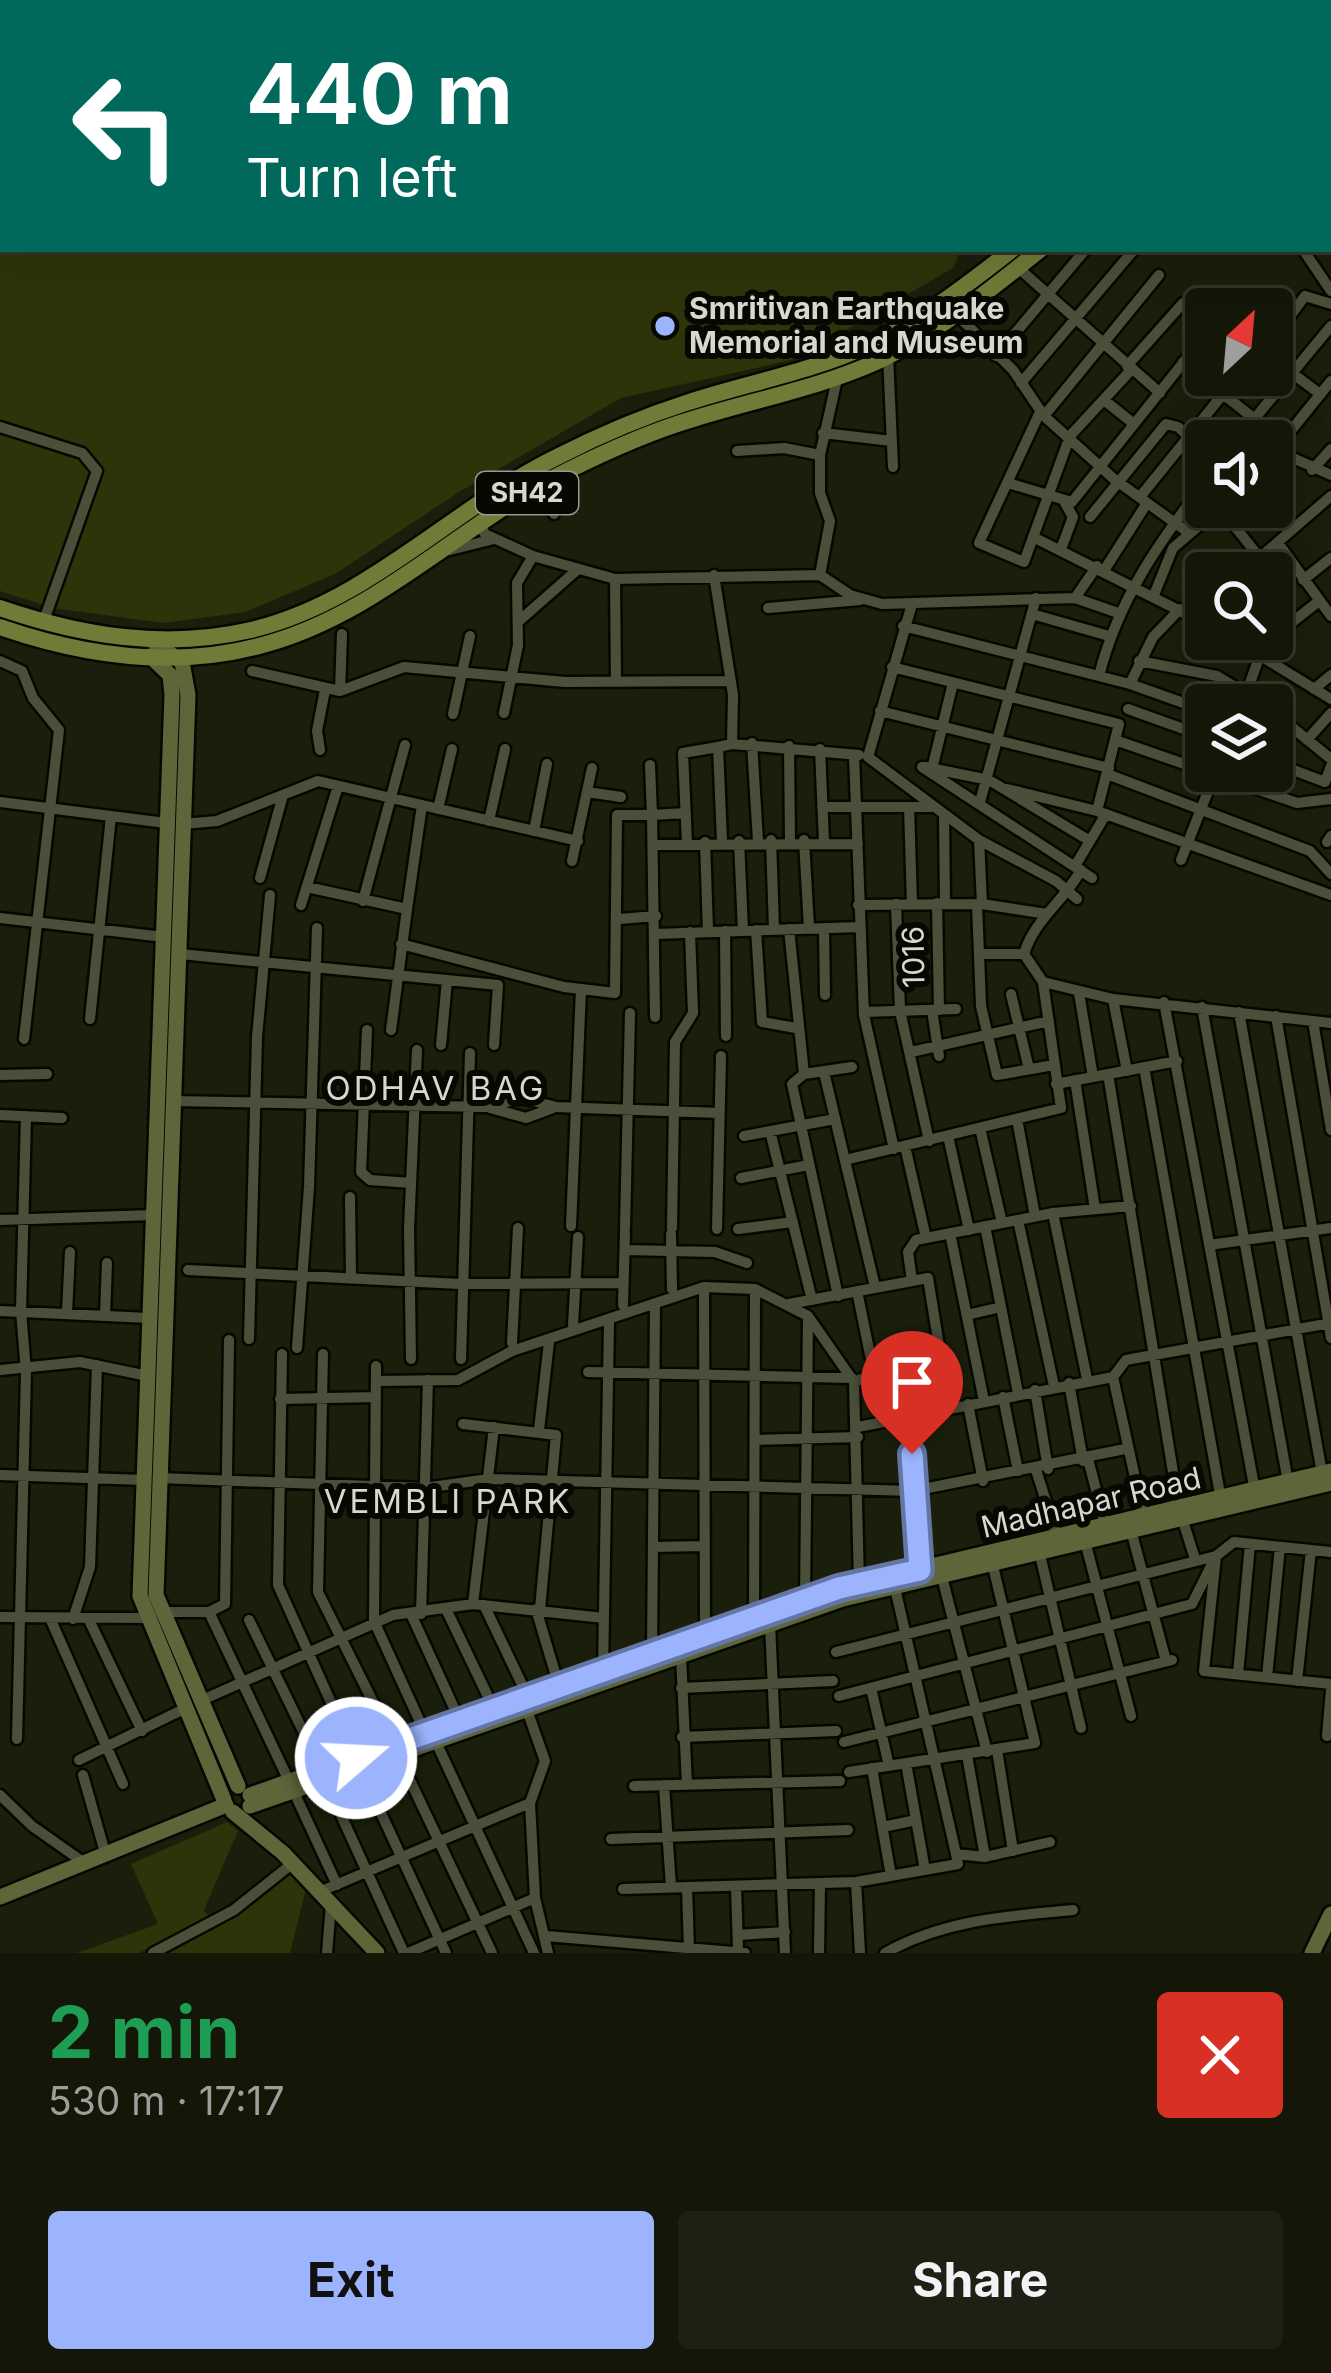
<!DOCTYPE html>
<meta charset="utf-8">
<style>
:root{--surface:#141708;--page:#1d2012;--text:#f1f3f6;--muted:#9d9f9c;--line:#333629;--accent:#9bb4fd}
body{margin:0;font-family:Inter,sans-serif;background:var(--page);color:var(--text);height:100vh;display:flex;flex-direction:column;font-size:45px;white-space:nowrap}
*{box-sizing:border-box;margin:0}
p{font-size:39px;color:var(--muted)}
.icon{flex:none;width:66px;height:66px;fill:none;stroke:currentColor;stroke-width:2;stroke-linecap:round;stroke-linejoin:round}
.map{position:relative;height:1953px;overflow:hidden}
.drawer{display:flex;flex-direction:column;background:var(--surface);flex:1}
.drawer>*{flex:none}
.banner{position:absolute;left:0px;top:0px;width:1332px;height:252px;box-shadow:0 12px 48px #0002,0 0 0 3px var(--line);background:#00695c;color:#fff;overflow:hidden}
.needle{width:78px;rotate:26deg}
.buttons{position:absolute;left:1185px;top:288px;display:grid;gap:24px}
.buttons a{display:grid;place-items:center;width:108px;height:108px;border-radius:12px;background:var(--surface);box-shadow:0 12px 48px #0002,0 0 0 3px var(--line);font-size:60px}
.pin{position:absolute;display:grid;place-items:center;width:102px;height:102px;color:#fff;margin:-123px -51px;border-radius:50% 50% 50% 0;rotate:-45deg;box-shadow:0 0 12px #0007}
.pin .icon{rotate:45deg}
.me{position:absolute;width:132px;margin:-66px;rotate:71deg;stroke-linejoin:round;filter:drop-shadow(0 0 9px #0008)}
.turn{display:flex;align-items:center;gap:42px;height:252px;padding:0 48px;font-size:54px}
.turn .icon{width:156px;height:156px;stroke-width:2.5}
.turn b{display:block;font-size:84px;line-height:102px}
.round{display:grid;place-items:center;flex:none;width:126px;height:126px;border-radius:12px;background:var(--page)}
.overview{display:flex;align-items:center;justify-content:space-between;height:204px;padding:0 48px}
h1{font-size:72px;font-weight:700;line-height:90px;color:#1e9e55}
.cta{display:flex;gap:24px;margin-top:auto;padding:24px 48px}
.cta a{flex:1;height:138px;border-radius:12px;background:var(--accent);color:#111;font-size:48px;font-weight:700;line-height:138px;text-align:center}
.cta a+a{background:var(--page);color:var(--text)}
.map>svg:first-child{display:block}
</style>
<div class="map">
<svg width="1331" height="1953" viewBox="0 0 1331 1953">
<rect width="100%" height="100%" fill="#1a1f0b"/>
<path fill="#2d340a" d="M0,0L910,3H3V249H961L953,268L796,359L621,398L459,492L335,574L245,612L163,623L53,608L0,591Z
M227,1822L238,1831L204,1910L214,1925L289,1866L307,1885L290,1953H168L169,1937L139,1953H77L158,1924L131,1864Z"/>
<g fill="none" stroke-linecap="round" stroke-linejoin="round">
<g stroke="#060800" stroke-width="15">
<path id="street" d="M1329,230L1331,233
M1304,251L1331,291
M1024,273L1160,393
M956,314L1013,370L1044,416L1114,479L1189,533
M1272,340L1305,296L1331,304
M888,355L893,467
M996,356L1086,249
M1272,358L1320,394
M1183,362L1282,441
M1127,366L1183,303
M1021,383L1132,252
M1227,398L1245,375
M1104,400L1134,424
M1040,412L979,543L1024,562L1070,436L1131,370
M1044,416L1159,275
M0,427L82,453L97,471L43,623
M823,433L892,441
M1236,441L1331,326
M1275,450L1331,475
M737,451L784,448L820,455V493L830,521L820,575
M1272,454L1331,381
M820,455L837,379
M1312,470L1331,449
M547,482L554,514
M1008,483L1072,502L1206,334
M1140,497L1223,394
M1220,508L1260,558
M1090,517L1166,424L1178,427L1206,452
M479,523L485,534L533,556L615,579L820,575L850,595L882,604L1075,598L1097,566
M1033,537L1206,624
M1278,543L1331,616
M1061,549L1073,517L1065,503
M450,550L494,539
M1105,569L1147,503
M1242,573L1331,496
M714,575L733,695L732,744L718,747L722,841
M615,579L616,682
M1303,580L1331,558
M1154,595L1173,548L1221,507
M1075,598L1118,613
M912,604L868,757L979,840L1056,881L1077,899
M768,608L860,600
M1032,614L1109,636
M519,621L577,570
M903,626L1130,684L1206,711
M1272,638L1319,601
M1233,639L1331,699
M0,661L22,671L33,698L59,730L24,1039
M1139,661L1217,676L1265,705
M892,667L1119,724L1097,811
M252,671L340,691L404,667L565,682L730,681
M1099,676C1118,600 1159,542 1206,481
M1130,684L1153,637L1180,609
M1314,689L1331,675
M340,691L342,634
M1242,705L1260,655
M1128,709L1206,737
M880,711L1109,768
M1272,711L1331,759
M504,713L518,645L517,583L533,556
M453,714L470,636
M1272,737L1280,740
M1115,740L1297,803L1331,799
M1307,740L1331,713
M752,743L758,841
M732,744L859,755
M789,746L790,840
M820,749L824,841
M320,750L317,731L325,690
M854,755L864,1015L894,1149
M1272,762L1325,782L1331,766
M650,765L652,815L686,813
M922,767L1092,878
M925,767L989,780L1090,841
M932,769L953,683
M1107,774L1310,851L1331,874
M1007,789L1097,811L1331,895
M587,792L621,797
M0,802L166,823
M980,802L1036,598
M822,807H932
M909,807L912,904
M438,809L452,749
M944,815L945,903
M489,821L505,749
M183,824L217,821L318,781L578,841
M534,831L547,764
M771,840L774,929
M804,840L809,928
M979,840L982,904
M739,841L743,930
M705,842L708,931
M1327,842L1331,836
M687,843L683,753L718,747
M654,845L858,844
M1181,860L1216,771
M572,861L592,768
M1075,866L1106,814
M1081,870C1064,901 1034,920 1024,954L1043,982L1113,999L1331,1023
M260,878L283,795
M307,887L407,909L422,805
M363,901L405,745
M937,903L939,1010
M896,904L900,1011L929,1141
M977,904L981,1006L997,1075L1054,1065
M301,905L338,786
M858,905L982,904L1047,914
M0,918L164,937
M619,919L656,916
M824,928L825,995
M789,929L804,1074
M756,930L762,1022L796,1028
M725,931L726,1036
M656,934L860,927
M401,944L564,987L615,993L617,815H652L655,1017
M180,954L498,985L494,1045
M979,954H1024
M1079,993L1093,1077
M1011,994L1029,1069
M1113,999L1127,1071
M1164,1002L1255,1491
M1202,1007L1288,1482
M932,1010L939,1056
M864,1012L956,1009
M1239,1012L1322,1473
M1276,1016L1331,1338
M90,1019L111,816
M1313,1021L1331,1130
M367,1030L361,1172L370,1180L411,1183
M391,1030L407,909
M441,1045L447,980
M911,1052L1049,1021
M1144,1067L1221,1500
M824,1072L875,1287
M1108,1074L1179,1509
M0,1075L47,1074
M1075,1080L1095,1209
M1056,1084L1177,1061
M173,1101L486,1107L522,1098L556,1107L719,1113
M490,1108L526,1118L553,1108
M0,1115L62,1118
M1017,1119L1035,1216
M980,1128L1002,1223
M770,1131L812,1300
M744,1136L835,1119
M948,1136L969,1230
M905,1146L926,1238
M845,1160L1061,1108L1043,982
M741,1178L809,1165
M350,1197L351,1278
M1053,1213L1087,1379
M0,1220L153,1215
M1018,1220L1054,1386
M571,1226L581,989
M985,1226L1018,1393
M625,1228L630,1013
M672,1228L675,1042L693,1013L690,932
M717,1229L721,1056
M738,1229L793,1222
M950,1233L984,1401
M671,1234L672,1289
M1209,1245L1331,1228
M625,1250L715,1252L747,1263
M188,1270L460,1284L620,1283
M912,1281L908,1252L916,1240L1053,1213L1131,1206
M704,1287L705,1635
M838,1296L792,1084L804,1074L852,1067
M789,1304L928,1278L949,1408
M623,1305L625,1232
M0,1311L149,1318
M67,1313L70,1252
M105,1315L107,1263
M967,1315L1001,1307
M573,1325L578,1237
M249,1339L257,1037L270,895
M512,1343L518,1228
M297,1348L309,1187L317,928
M282,1354L278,1585L356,1758
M323,1354L318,1592L394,1744
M411,1359L409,1229L417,1050
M461,1359L470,1053
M376,1366L374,1621L425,1733
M0,1370L80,1362L148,1376
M588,1372L852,1378
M1113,1377L1144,1519
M376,1381L458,1380L512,1351L704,1287L755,1289L808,1316L854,1382L859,1583
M854,1382L874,1374L857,1291
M1069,1383L1083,1461
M1035,1390L1048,1469
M1003,1397L1018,1471
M280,1399L376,1397
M968,1404L983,1481
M911,1416L920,1570
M463,1424L556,1435L540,1609
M858,1427L1113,1377L1126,1360L1331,1323
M539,1430L549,1342
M755,1440L858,1437
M1088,1459L1106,1528
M1036,1470L1058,1539
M0,1475L144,1480
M160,1478L424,1488L489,1479L913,1491L1125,1449
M1183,1521L1195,1559
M1132,1534L1166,1661
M1086,1545L1131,1716
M653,1547L704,1546
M1331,1552L1234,1542L1216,1556L1204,1671L1331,1684
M1040,1555L1081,1728
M942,1577L987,1752
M895,1588L956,1854
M805,1600L808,1316
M473,1604L494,1427
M484,1605L528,1697
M446,1609L494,1709
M536,1609L559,1686
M160,1612H209L225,1604L229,1340
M209,1612L289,1781
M411,1614L460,1721
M421,1614L428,1380
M0,1617L144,1618
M50,1618L123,1784
M754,1618L755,1289
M73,1619L90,1567L97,1365
M89,1620L142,1731
M249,1620L322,1770
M770,1624L785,1953
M836,1652L1216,1556
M652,1654L655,1304
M681,1656L687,1785
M603,1671L609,1322
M1238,1674L1250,1544
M1267,1677L1280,1547
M1297,1681L1311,1550
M681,1688L833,1681
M871,1688L889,1766
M839,1696L1192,1604L1216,1556
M200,1701L393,1615L473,1604L604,1618
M527,1710L545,1761L530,1803L535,1898L548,1953
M1327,1736L1331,1690
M682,1737L836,1731
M17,1739L26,1372L21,1311L26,1116
M436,1742L534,1953
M844,1742L1172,1660
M997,1750L1013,1851
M398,1755L492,1953
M967,1755L985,1857
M79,1760L186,1708
M906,1763L925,1870
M360,1768L446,1953
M872,1768L891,1876
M849,1772L1035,1743L993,1566
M83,1775L106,1856
M325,1780L404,1953
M664,1785L671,1887
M634,1786L840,1781
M294,1792L337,1885
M0,1795L32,1826L86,1864
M883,1827L916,1820
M611,1839L848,1830
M856,1882L860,1953
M736,1886L738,1949
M687,1887L689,1950
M623,1889L856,1882L958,1864L956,1854L985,1857L1050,1842
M319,1892L530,1803
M738,1935L785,1932
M546,1936L745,1953
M153,1953L234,1910L293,1863
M327,1953L331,1904
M408,1953L535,1898
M819,1953L820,1883
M885,1953C944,1920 1007,1916 1073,1910"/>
</g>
<g stroke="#060800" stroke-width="20">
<path id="secondary" d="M150,639L182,662L188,695L156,1595L238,1786
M150,656L170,675L172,695L140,1596L224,1800
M250,1795L839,1588L1331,1471
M250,1806L843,1599L1331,1483
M233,1812L283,1853L377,1953
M0,1897L226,1805
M1312,1953L1331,1914"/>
</g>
<g stroke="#060800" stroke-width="21">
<path id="primary" d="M1284,3L1287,0
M1307,3L1310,0
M0,608C82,636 165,650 251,630C369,602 452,508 559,456C600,435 642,417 686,403C746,383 812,372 869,345C921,321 968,284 1013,249
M0,627C84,656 172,669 259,646C377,616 460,524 567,471C607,451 649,432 693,419C753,400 818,388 876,362C936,334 990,290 1041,249"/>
</g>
<use href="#street" stroke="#4a4f3a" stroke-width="10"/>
<use href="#secondary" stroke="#5c6639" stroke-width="15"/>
<use href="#primary" stroke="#6f7c38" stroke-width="16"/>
</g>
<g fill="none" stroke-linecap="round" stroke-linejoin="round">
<g stroke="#6575a4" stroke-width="30">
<path id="route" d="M356,1758L839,1588L920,1570L912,1454"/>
</g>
<use href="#route" stroke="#9bb4fd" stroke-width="21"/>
</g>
<circle fill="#9bb4fd" stroke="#060802" stroke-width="4.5" cx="665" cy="326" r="12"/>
<g text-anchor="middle" stroke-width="12" stroke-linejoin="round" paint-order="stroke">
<rect fill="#060802" stroke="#989a90" stroke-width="3" x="476" y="472" width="102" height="42" rx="9"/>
<g font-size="27" font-weight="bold" fill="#d6d9cd">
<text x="527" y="502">SH42</text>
</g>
<g font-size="30" font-weight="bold" fill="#d6d9cd" stroke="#060802" text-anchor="start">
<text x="689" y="319">Smritivan Earthquake<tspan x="689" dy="34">Memorial and Museum</tspan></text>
</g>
<g font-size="30" fill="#d6d9cd" stroke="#060802">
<text transform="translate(914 957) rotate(-91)" y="10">1016</text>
<text transform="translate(1091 1503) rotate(-13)" y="10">Madhapar Road</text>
</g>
<g font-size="33" letter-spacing="3" fill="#d6d9cd" stroke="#060802">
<text x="436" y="1100">ODHAV BAG</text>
<text x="448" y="1513">VEMBLI PARK</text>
</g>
</g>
</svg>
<div class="buttons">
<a><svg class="needle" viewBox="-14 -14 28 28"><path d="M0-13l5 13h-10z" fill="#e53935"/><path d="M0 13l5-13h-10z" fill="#9d9f9c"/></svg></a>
<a><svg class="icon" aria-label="sound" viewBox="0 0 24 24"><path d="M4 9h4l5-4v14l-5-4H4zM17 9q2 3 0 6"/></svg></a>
<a><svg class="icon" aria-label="search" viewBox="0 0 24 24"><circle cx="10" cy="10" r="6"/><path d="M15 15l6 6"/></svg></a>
<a><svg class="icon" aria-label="layers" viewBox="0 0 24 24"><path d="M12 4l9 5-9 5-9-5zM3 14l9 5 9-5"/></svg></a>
</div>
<div class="pin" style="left:912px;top:1454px;background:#d93025"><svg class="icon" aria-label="arrive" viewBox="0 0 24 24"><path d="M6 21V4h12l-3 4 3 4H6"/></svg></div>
<svg class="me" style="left:356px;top:1758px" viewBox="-20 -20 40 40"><circle r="17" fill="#9bb4fd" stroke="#fff" stroke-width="3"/><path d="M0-11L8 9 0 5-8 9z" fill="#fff"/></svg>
<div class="banner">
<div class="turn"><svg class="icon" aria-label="left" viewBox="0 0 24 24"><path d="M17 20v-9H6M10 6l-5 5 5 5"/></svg><div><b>440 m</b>Turn left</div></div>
</div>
</div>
<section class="drawer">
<div class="overview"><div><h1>2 min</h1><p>530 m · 17:17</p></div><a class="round" style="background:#d93025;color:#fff"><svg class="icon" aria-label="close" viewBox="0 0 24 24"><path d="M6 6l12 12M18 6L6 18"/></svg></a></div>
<div class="cta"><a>Exit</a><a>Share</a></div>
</section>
